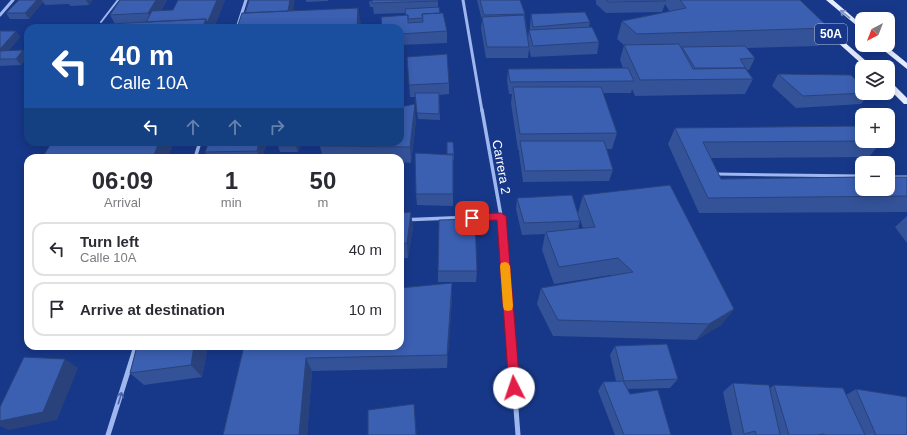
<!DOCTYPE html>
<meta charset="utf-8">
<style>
:root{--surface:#fff;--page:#f7f7f7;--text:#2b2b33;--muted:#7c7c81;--line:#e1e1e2}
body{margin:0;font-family:Helvetica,sans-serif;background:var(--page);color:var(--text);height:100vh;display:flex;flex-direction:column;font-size:15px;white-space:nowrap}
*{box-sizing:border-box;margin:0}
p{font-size:13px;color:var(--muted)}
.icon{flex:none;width:22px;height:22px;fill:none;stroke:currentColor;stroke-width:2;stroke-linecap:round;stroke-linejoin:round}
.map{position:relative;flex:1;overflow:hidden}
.details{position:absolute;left:24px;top:154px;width:380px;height:196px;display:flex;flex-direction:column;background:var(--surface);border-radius:12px;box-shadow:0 2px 10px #0003}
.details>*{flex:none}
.banner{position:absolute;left:24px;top:24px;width:380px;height:122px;border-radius:12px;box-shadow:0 2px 10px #0003;background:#1a4fa0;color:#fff;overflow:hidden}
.needle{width:26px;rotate:222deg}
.fabs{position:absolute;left:855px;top:12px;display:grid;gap:8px}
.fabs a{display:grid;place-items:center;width:40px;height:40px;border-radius:8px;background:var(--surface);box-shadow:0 2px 10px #0003;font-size:20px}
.pin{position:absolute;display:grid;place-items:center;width:34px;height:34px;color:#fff;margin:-17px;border-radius:8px;box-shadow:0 2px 6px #0006}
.me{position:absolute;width:44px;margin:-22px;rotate:356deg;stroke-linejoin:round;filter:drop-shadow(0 0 3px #0008)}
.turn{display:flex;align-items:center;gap:14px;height:84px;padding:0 20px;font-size:18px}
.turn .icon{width:52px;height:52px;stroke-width:2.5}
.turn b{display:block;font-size:28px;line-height:34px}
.lanes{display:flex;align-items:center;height:38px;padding:0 20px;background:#0003;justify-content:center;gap:20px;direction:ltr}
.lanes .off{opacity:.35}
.eta{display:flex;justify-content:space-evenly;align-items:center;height:68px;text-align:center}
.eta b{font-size:24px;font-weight:800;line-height:28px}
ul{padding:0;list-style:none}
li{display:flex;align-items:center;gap:12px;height:54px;margin:0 8px 6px;padding:0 12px;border:2px solid var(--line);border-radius:12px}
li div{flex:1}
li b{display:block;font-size:15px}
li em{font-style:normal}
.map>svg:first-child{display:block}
</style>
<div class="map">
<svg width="907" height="435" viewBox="0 0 907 435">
<rect width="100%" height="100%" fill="#173889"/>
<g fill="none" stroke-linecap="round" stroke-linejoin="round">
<path stroke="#9fb7ee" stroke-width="2" d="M101,22L118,0"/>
<path stroke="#9fb7ee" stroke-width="3" d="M716,174L862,176
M888,177H907"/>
<path stroke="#9fb7ee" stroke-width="3" d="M463,0L482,111
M0,15L13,0
M237,28L246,0"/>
<path stroke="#9fb7ee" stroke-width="3.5" d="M482,110L501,216L504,253
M195,158L200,142
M400,220L501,216"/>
<path stroke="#9fb7ee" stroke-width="5" d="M504,252L518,435
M108,435L136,346"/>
<path fill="#e6ecff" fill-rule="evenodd" d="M826,0H833L862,25V30Z
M815,20H819L873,67H865L815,22Z
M877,45H885L907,63V69Z
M888,82H891L907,98V104H904L888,88Z"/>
</g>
<path fill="#335298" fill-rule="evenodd" d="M19,0H93L89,5L70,6L69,4L45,5L43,2L29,19H10L6,13Z
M120,0H167L161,11L173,10L178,0H225L214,28H88L115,24L110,15Z
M306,0H328V1L306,2Z
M438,0V7L447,31V43L400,45V28L406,15L405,13L374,14L373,7H370L369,1Z
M477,0H520L525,14V16L528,38L529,30H530V25L531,14L590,22L589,27L599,42L597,54L531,57L529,48L528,58H486L481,28L482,20Z
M596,0H800L829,28L818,46L747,48L755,58L749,70H747L753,79L745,94L635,96L632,89L631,93H603L617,133L612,149H607L613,170L609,181L523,182L519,153V150H518L511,103L512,94H509L507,81L508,69L623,68L620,60L624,45L617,39L622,21L670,12L665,4L662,12L606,13L596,4Z
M0,31H16L20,37L8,51L23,50L28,56L21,65L0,66Z
M407,57L449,83V94L439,95L440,120L418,119L415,97H410Z
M778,74L870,93L861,104L796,108L772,86Z
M416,120L411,163L400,162V158H323L320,146Z
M675,128L882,141L869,157L711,158L721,179L907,177V212L699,213L668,144Z
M209,142H267L262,158H208L205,152Z
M302,142L298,152H280L278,146Z
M447,142L454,154V160H453V206L417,205L416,194L447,154Z
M583,195L734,309L721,325L696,340L553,336L537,304L541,288L611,276V275L554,284L542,250L545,234L522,235L516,209L517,198L578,213ZM578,214L583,228L578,229L580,221Z
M400,213L413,227L408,258H400Z
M907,216V243L895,227Z
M438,271H477L476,282H438Z
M452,283V298L447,368L312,371L307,435H223L244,346Z
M137,346H208L202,377L144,385L130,373Z
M615,346L678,379L670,388L628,389L630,394L671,435H615L598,391L603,382L616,381L610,355Z
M733,383L770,388L774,385L846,395L856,389L907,435H732L723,392Z"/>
<path fill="#29427c" d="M37,0H42L43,2L29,19L25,13Z
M86,0H93L89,5Z
M156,0H167L153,24L148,13Z
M217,0H225L214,28H202L206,19Z
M290,0H295L290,26L287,15Z
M358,8L361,23L360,28H357Z
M16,31L20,37L3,57L0,54V49Z
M23,50L28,56L21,65L16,59Z
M415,104L416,120L411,163L410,147Z
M159,142H174L168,158H153Z
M259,142H267L262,158H260L257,151Z
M298,142H302L298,152L296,146Z
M411,212L413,227L408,258L407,243Z
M452,283V298L447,368V355Z
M734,309L721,325L696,340L709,324Z
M194,346H208L202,377L191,365Z
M306,358L312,371L307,435H299Z
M65,359L78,368L57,420L9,430L0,426V421Z
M414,404L415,413L417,435H416Z"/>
<path fill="#3b5fb1" stroke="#29427c" d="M19,0H37L25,13H6Z
M120,0H156L148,13L110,15Z
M178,0H217L207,23L206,19L146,22L152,11L173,10Z
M249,0H290L288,11L245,13Z
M372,0H438V1L372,3Z
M480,0H520L525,14L484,15Z
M606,0H665L666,1L608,2Z
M680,0H800L829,28L637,34L622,21L686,8Z
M439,7L440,13L422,14L423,18L408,19V15H406L405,9Z
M358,8L357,28H237L242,13Z
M585,12L590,22L533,27L531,14Z
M443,13L447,31L400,34V28H382L381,17L408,15V23L423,22L422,14Z
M524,15L529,47H487L482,17Z
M206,19L202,28H88L90,25Z
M592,27L599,42L533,46L529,30Z
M0,31H16L0,49Z
M679,44L693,69L745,68L753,79L640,80L624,45Z
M745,46L755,58L740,59L747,70L745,68H695L682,47Z
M23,50L16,59H0V51Z
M447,54L449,83L409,85L407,57Z
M628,68L634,81L510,82L508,69Z
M778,74L851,75L862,86V93H867L803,96Z
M513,87H601L617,133L520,134Z
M415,93H439V114L417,113Z
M415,104L410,147L320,146L321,142H400V107Z
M862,126V141H872L703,142L721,179L862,177V189H888V177H907V196L708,198L675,128Z
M520,141H604L613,170L525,171Z
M52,142H159L153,158H42Z
M209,142H259L257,151L205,152Z
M280,142H298L296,146H278Z
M447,142H453L454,154H447Z
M415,153L453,155V194H416Z
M670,185L734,309L709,324L558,320L541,288L633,272L618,258L559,267L546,232L595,227L583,195Z
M572,195L580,221L524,223L517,198Z
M411,212L407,243L400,244V213Z
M475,219L477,271H438L439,220Z
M452,283L447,355L306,358L299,435H223L244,346H400V288Z
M667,344L678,379L624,381L615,346Z
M137,346H194L191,365L130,373Z
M24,357L65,359L43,412L0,421V407Z
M623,381L630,394L658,390L671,435H624L603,382Z
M733,383L769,385L780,435H756L755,431L744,434Z
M774,385L843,388L865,435H825L824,434L817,435H789Z
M856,389L907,397V435H876Z
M414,404L416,435H368V410Z"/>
<defs><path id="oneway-shaft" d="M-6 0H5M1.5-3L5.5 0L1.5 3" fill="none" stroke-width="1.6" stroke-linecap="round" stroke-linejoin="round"/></defs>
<use stroke="#7e92c4" href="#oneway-shaft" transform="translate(845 14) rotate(-140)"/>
<use stroke="#4764ac" href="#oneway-shaft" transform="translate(120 398) rotate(-73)"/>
<path fill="#e11d48" stroke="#92132f" d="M501,213L506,216L520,388L519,392L514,394L510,392L509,388L497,220L472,221L468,218L472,214Z"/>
<path fill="#f59e0b" d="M505,262L508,263L510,266L513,306L512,310L508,311L504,310L503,306L500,266L501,263Z"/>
<g text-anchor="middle" stroke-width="3" stroke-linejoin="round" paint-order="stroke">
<rect fill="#173889" stroke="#b9c3dc" stroke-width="1" x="815" y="24" width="32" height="20" rx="3"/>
<g font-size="12" font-weight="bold" fill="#fff">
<text x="831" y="38">50A</text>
</g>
<g font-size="13" fill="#fff" stroke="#173889">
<text transform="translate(502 167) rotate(80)" y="5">Carrera 2</text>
</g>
</g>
</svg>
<div class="fabs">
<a><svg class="needle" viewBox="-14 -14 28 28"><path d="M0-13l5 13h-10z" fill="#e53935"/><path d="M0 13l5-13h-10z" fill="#7c7c81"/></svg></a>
<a><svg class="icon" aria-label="layers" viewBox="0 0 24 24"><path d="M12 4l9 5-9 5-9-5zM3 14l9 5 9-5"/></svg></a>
<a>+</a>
<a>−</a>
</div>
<div class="pin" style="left:472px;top:218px;background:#d93025"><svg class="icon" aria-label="arrive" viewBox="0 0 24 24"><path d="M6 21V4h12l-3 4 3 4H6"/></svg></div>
<svg class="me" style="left:514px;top:388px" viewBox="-20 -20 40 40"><circle r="19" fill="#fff"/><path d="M0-13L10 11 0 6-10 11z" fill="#e11d48"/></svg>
<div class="banner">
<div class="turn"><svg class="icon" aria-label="left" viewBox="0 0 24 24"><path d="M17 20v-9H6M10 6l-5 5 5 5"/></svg><div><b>40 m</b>Calle 10A</div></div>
<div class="lanes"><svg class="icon" aria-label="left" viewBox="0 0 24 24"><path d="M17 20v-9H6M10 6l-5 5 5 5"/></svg><svg class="icon off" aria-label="ahead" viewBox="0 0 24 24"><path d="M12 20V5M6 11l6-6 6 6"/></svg><svg class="icon off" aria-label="ahead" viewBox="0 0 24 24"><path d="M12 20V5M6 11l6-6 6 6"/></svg><svg class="icon off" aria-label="right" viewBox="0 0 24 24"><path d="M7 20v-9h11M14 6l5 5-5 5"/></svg></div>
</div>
<section class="details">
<div class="eta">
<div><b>06:09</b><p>Arrival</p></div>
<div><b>1</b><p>min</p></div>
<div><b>50</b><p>m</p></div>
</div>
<ul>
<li><svg class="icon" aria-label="left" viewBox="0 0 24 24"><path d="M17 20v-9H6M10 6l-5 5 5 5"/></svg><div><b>Turn left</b><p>Calle 10A</p></div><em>40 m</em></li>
<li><svg class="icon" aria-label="arrive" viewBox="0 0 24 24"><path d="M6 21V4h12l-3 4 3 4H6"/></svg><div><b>Arrive at destination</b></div><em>10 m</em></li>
</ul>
</section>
</div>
